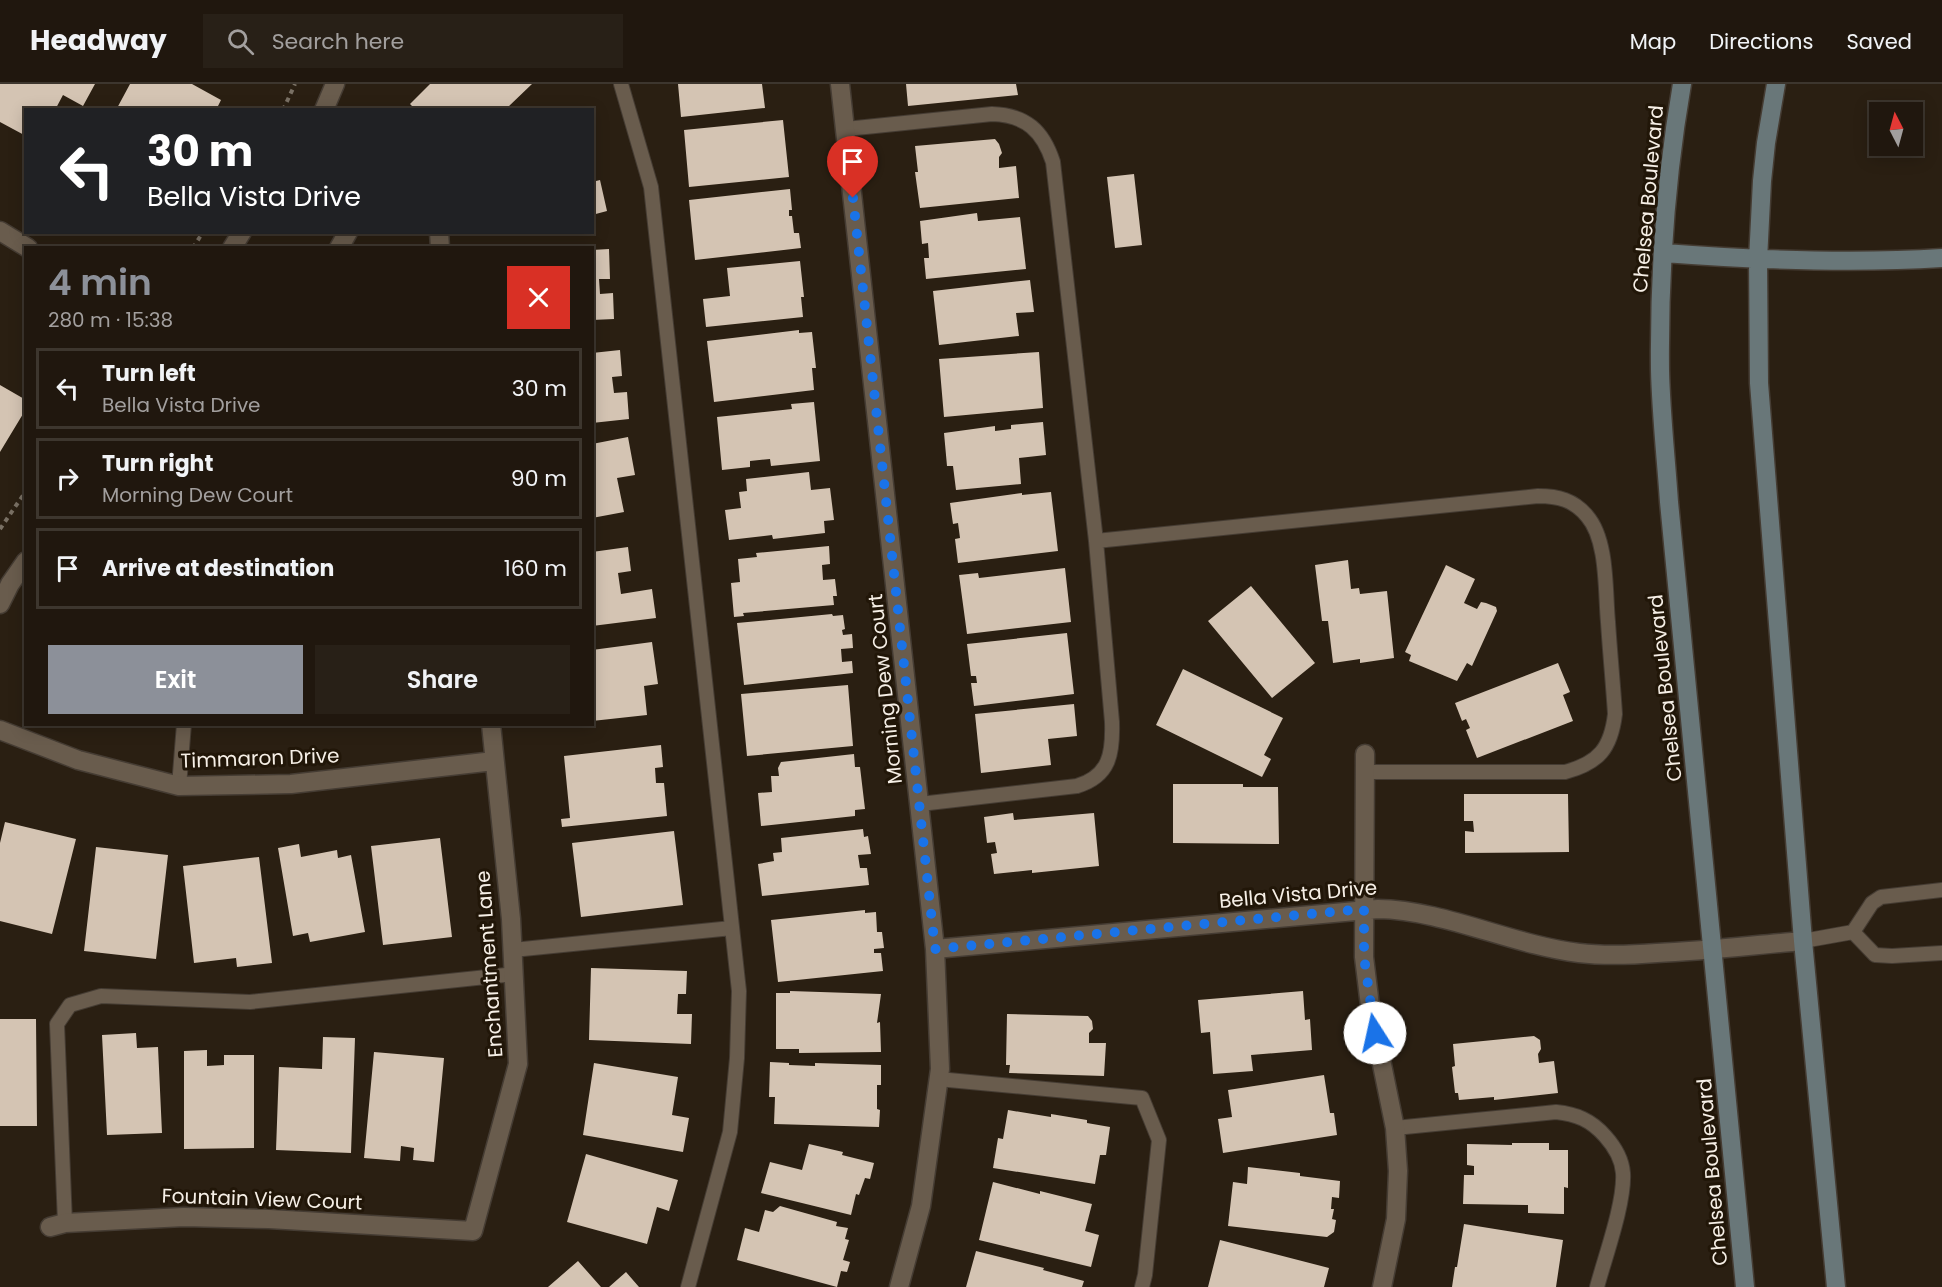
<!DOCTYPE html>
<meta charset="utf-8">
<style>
:root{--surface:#20170e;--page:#282017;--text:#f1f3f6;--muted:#a29f9e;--line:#3d362e;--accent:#8c9099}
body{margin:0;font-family:Poppins,sans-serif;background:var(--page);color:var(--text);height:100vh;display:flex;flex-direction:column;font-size:22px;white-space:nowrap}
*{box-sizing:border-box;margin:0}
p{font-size:20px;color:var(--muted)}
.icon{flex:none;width:33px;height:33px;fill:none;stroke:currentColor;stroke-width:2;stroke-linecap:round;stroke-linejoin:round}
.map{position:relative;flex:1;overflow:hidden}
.details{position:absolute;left:24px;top:162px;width:570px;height:480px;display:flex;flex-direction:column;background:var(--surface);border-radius:0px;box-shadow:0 3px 15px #0003,0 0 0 2px var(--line)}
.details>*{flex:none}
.banner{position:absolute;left:24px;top:24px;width:570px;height:126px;border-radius:0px;box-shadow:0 3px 15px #0003,0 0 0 2px var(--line);background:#202124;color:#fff;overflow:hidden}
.needle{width:39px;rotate:354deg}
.controls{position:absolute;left:1869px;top:18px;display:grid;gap:12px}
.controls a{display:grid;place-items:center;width:54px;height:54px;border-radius:0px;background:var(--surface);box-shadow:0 3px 15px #0003,0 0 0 2px var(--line);font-size:30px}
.pin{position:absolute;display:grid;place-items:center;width:51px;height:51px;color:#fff;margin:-62px -26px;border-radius:50% 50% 50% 0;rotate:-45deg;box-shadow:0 0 6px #0007}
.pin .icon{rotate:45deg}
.me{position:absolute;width:66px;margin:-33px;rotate:350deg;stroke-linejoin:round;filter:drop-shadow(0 0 4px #0008)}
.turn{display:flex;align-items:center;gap:21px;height:126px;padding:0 24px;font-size:27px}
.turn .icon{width:78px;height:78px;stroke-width:2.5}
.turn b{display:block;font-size:42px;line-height:51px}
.round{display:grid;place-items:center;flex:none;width:63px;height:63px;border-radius:0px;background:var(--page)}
.overview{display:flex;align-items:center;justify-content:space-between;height:102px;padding:0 24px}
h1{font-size:36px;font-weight:600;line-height:45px;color:var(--accent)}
.primary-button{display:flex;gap:12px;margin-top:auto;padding:12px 24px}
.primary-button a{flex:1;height:69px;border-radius:0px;background:var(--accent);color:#fff;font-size:24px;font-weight:600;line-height:69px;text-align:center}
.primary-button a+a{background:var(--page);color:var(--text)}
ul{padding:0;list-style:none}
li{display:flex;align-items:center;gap:18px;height:81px;margin:0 12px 9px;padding:0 12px;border:3px solid var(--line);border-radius:0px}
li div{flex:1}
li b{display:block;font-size:22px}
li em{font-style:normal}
header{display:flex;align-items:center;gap:36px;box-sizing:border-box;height:84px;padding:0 30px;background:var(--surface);border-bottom:2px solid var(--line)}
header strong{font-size:28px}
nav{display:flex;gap:33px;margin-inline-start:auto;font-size:21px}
.search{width:420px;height:54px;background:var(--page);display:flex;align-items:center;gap:15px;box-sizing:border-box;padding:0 21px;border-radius:0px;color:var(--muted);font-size:22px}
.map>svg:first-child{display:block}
</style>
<header>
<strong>Headway</strong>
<div class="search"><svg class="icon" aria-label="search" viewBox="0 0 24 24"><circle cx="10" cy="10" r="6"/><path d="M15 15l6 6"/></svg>Search here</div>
<nav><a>Map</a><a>Directions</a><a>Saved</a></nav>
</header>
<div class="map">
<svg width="1942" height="1203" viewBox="0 0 1942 1203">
<rect width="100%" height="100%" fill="#2a1f12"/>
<path fill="#d4c4b3" d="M0,0H95L83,22L63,11L55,26H26V52L0,38Z
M130,0H192L221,16L216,26H116Z
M430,0H532L505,26H416L410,20Z
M678,0H762L765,24L681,33Z
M906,0H1016L1018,11L908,22Z
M783,36L789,93L689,103L684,46Z
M995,55L999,60L1002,69L999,73V84L1016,82L1019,114L920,124L915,88H918L915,62Z
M1134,90L1142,161L1115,164L1107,93Z
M600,96L607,127L592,131V98Z
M790,105L792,126H789V132H792L794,149H799L801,164L695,176L689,116Z
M977,129L978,137L1020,133L1026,185L926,195L924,174H929L928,159L922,160L920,137Z
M609,165L610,195H599L600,210L613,209L614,235L592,236V166Z
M800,177L804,213H801L803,233L706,243L703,215L730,212L727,184Z
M1030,196L1034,228L1016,229L1019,252L939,261L933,207Z
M799,246V249L812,248L816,284H812L814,306L714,318L707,257Z
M620,266L622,292L612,293L614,309L627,308L629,335L592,339V269Z
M1039,268L1043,324L944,333L939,275Z
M0,301L26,316V325L0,368Z
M814,318L820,377L771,382L770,375L750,377V383L722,386L717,333L792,325L791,320Z
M1043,338L1046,371L1019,374L1021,400L956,406L953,382H947L944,349L995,342V347L1011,345V341Z
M628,353L635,391L617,394L624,428L592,434V360Z
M809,388L811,406L830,404L834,436L824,437L825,449L773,455L772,451L729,456L725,426L741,424L739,408L747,407L746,395Z
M1051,408L1058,467L958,479L955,455L960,454L958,439L953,440L950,419L1022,409V411Z
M829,462L830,480L822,481L823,496L835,495L837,512H833L834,521L743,529L744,532L734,533L731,499L740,498L738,475L757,473L756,469Z
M628,463L631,487L618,489L621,510L652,505L656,534L592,542V468Z
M1348,476L1351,505L1359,504L1360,510L1387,507L1394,574L1360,579V575L1333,579L1328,537H1322L1315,481Z
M1446,481L1475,495L1464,519L1477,525L1481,518L1486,519L1496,523L1497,527L1472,582L1467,579L1457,597L1409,577L1411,571L1405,568Z
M1065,484L1071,538L967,550L959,491L978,489L979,494Z
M1251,502L1315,579L1272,614L1208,537Z
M832,530L833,532L843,531L845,545L842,546L843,551L852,550L853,564L841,565L842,578L852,577L853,589L744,601L737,539Z
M1067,549L1074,610L974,622L971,599H977L976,592H971L967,560Z
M652,558L658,600L644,602L647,631L592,637V566Z
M1558,579L1570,608L1563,611L1573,637L1477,674L1466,646L1470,644L1466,635L1462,637L1455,619Z
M1183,585L1283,634L1264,671L1271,675L1262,693L1156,641Z
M848,601L853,662L747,672L741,610Z
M1074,620L1077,652L1048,655L1051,681L981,689L975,630Z
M661,661L663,683L655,684L656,699H664L667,732L562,743L561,735L570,734L564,672Z
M854,670L855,683H860L865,725L855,726V732L761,742L758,709L772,708L771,692H779L778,684L781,678Z
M1173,700H1243V703H1278L1279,760L1173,759Z
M1464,710H1568L1569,768L1465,769V747L1474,748L1473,737H1464Z
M1013,729L1014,736L1094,729L1099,782L1032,789V786L994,790L991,770L997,769L995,758L987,759L984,733Z
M5,738L76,755L52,850L0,837V759Z
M863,745L864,753L868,752L871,770L858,771L860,784H867L869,801L762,812L758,780L774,777L773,769L782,768L781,754Z
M674,747L683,821L581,833L572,759Z
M440,754L452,853L383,861L371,762Z
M299,760L301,773L337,766L338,774L351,771L365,848L310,858L308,849L293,852L278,764Z
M96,763L168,771L156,875L84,867Z
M259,773L272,879L237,883L236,874L194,879L183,782Z
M865,826V829L876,828L877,848H882L884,864L874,865V869H881L883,887L778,898L771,836Z
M591,884L687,887L686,910H678L677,930H692L691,960L589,956Z
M790,907L881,910L877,939L880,938L881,968L799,969V965H776V909H790Z
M1303,907L1305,936L1310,935L1312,966L1251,971L1253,987L1213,990L1210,948L1201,949L1198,916Z
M1007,930L1088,932L1092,937L1093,945L1089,949V959H1106L1104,992L1009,989L1010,981H1006Z
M0,935H36L37,1042H0Z
M136,949L137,964L158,963L162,1049L107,1051L102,951Z
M1534,952L1540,956L1541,965L1538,970L1539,979L1554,977L1558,1009L1494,1016V1013L1459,1016L1458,1009H1455L1452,983L1455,982L1453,960Z
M323,953L355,954L351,1069L276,1066L279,983L322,985Z
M207,966V982L224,981V971H254V1064L184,1065V967Z
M374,968L444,974L434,1078L413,1076L414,1064L401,1062L400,1077L364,1074Z
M770,978L789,979V981L815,982V979L881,981V1001H877V1025L880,1026L879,1043L774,1040L775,1013H769Z
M594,979L678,993L672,1031L689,1034L683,1068L583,1051Z
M1324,991L1330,1029H1334L1337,1051L1223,1069L1218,1035L1232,1033L1228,1006Z
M1008,1026L1051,1033V1030L1087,1036V1039L1110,1043L1106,1071H1100L1095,1100L993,1084L998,1054L1003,1055Z
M1512,1059H1549V1066H1568V1104L1564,1103V1130L1528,1129V1121L1463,1120L1464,1091H1474V1082L1467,1081V1060L1512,1061Z
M809,1060L843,1068L842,1071L874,1079L870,1095L865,1094L859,1111L856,1110L851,1131L761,1109L770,1078L802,1086Z
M586,1070L678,1096L669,1127L657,1123L647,1160L567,1138Z
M1248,1083L1300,1089V1092L1340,1097L1339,1114L1332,1113L1331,1125H1334L1332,1135L1336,1136L1334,1148L1327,1153L1228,1142L1233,1098L1247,1100Z
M993,1098L1040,1110V1107L1092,1120L1085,1147L1099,1151L1091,1183L979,1156Z
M780,1122L837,1138L836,1142L848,1144L845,1155L849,1156L843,1176L850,1178L847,1188L841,1187L837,1203L737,1176L745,1144L759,1148L765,1126L773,1128Z
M1464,1140L1563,1156L1556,1203H1452L1455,1183H1457Z
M1220,1156L1329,1184L1324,1203H1208Z
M976,1167L1044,1184L1043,1186L1084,1197L1082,1203H966Z
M578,1177L601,1203H548Z
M626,1188L639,1203H609Z"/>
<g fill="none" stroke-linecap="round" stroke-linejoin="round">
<g stroke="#453c33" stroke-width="16">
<path id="lane" d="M621,0L651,103L739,907L737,974L730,1048L688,1203
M846,45L992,30C1026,31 1043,47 1053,78L1096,457L1112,638C1113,669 1110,692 1077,702L920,720
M1096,457L1538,412C1558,412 1574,416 1587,432C1608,456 1605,507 1608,538C1610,569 1613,599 1615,630C1611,664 1599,679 1565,688H1365
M179,702L184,640
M1853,848L1875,871L1892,872L1942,869
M1803,857L1853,848L1872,819L1881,813L1942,806
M513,866L732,844
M938,995L1142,1014L1159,1056L1145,1191L1142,1203
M1395,1044L1556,1028C1576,1030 1591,1036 1605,1052C1614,1062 1622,1075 1623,1089C1625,1118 1605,1173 1597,1203
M65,1139L57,940L70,921L101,912L250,918L515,890"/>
</g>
<g stroke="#453c33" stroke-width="21">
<path id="street" d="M840,0L935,865L940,985L921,1122L899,1203
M324,26L335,0
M0,147L28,164
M439,148L440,164
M232,164L242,148
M339,164L348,148
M0,520L10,500L26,477
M0,646L78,676L179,702L291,700L494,677
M1365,670L1364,873L1370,922L1395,1044L1398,1087L1396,1135L1382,1203
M935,865L1378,825C1444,826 1512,861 1579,869C1604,872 1631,871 1657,869C1705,867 1754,861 1803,857
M50,1143L65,1139L184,1133L269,1135L473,1147L518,980L511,835L491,640"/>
</g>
<g stroke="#453c33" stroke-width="21">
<path id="secondary" d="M1682,0C1666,92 1659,192 1660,286C1661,330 1666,374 1669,418L1745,1203
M1776,0L1766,59L1762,97L1758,176L1759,299L1803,857L1836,1203
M1664,169C1756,176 1849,180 1942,174"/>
</g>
<path stroke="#797064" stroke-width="4" stroke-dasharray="4.5 4.5" stroke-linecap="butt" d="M283,26L295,0
M193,164L203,148
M0,445L26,407"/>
<use href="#lane" stroke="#695c4d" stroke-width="14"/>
<use href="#street" stroke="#695c4d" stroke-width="18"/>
<use href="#secondary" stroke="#697779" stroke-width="18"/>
</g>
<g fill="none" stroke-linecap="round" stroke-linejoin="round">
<path stroke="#1a73e8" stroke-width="10" stroke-dasharray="0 18" d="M853,114L935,865L1364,825V873L1375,949"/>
</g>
<g text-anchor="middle" stroke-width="6" stroke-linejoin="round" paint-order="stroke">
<g font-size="20" fill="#f6efe6" stroke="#211608">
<text transform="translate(1648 115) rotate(-85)" y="7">Chelsea Boulevard</text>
<text transform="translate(1665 604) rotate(-96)" y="7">Chelsea Boulevard</text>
<text transform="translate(885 605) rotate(-96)" y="7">Morning Dew Court</text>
<text transform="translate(260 674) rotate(-2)" y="7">Timmaron Drive</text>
<text transform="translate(1298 810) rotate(-5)" y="7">Bella Vista Drive</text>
<text transform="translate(489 880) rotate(-94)" y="7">Enchantment Lane</text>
<text transform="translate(1712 1088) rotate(-95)" y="7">Chelsea Boulevard</text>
<text transform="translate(262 1115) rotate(2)" y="7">Fountain View Court</text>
</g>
</g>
</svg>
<div class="controls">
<a><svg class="needle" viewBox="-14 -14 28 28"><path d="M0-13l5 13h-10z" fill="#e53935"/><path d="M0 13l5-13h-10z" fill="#a29f9e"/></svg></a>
</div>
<div class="pin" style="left:853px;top:114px;background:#d93025"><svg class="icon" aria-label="arrive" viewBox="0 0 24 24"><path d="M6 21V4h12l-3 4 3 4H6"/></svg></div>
<svg class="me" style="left:1375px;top:949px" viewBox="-20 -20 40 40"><circle r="19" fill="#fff"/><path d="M0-13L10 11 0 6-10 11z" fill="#1a73e8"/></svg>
<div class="banner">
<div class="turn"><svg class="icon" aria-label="left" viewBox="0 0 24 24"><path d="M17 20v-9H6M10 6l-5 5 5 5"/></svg><div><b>30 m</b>Bella Vista Drive</div></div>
</div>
<section class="details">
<div class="overview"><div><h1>4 min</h1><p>280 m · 15:38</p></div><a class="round" style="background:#d93025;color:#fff"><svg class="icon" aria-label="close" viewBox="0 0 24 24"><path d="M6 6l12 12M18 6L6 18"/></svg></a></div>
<ul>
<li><svg class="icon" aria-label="left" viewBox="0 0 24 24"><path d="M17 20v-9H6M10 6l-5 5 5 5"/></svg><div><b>Turn left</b><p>Bella Vista Drive</p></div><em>30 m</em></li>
<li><svg class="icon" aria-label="right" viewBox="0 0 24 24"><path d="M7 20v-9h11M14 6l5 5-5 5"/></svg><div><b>Turn right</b><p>Morning Dew Court</p></div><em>90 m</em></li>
<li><svg class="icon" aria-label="arrive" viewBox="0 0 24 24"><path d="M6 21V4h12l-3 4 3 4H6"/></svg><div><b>Arrive at destination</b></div><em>160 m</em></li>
</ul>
<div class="primary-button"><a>Exit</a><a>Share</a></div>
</section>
</div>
